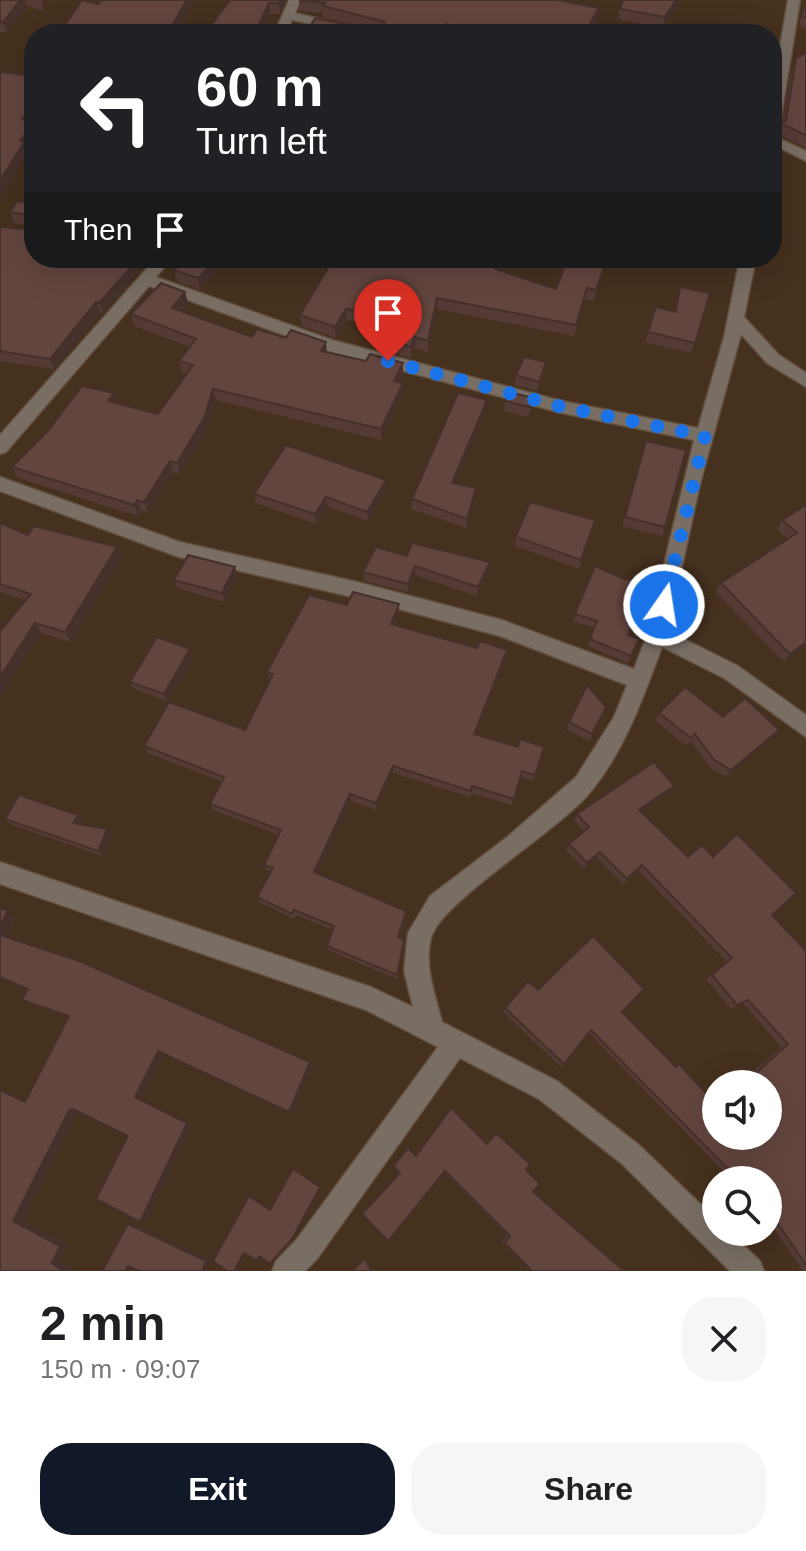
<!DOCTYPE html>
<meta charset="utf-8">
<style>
:root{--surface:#fff;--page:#f6f6f6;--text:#202124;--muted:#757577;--accent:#111827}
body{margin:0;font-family:Helvetica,sans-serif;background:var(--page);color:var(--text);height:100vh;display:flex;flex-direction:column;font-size:30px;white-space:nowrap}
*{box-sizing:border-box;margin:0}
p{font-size:26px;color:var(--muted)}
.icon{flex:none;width:44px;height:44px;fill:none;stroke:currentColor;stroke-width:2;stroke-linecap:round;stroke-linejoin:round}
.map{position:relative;height:1271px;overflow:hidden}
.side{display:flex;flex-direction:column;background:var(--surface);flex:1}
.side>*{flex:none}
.guide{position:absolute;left:24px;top:24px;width:758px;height:244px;border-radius:32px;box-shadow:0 8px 32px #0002;background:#202124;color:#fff;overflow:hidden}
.buttons{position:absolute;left:702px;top:1070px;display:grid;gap:16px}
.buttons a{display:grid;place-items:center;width:80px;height:80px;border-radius:50%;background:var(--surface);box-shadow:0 8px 32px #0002;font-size:40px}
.pin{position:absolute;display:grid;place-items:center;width:68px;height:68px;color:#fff;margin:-82px -34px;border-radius:50% 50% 50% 0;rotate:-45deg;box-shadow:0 0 8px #0007}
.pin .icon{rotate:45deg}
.me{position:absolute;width:88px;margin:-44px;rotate:13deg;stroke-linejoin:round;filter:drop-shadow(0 0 6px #0008)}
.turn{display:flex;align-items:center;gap:28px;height:168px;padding:0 40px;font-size:36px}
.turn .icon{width:104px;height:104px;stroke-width:2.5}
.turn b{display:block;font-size:56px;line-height:68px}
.then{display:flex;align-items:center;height:76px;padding:0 40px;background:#0003;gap:16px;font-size:30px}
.round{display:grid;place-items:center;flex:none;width:84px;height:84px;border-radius:32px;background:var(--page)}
.headline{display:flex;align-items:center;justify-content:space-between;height:136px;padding:0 40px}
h1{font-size:48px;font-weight:800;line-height:60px}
.button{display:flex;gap:16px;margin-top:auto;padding:16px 40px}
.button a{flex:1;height:92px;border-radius:32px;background:var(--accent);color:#fff;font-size:32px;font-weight:800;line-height:92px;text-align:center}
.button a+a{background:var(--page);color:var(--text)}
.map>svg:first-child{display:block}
</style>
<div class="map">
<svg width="806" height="1271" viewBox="0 0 806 1271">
<rect width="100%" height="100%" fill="#46301e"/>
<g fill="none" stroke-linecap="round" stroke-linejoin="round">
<g stroke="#624e3d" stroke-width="3">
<path id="minor" d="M289,0H301L295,13L383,34H360L292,20L286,34H274Z
M788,0H800L779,130L772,134V91Z
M772,135L806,151V161L772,144Z
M156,258H172L156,277L332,340L562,401L698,428L724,337L740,258H756L744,317L779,355L806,373V387L767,363L741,334L700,484L668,631L738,666L806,715V737L724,678L662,647C643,697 626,748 592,790C562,829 441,901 431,938C424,967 435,994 442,1022L557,1081L639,1145L716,1219V1232H730L760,1261L764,1271H730L621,1163L539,1099L460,1058L317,1259L305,1271H272L276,1261L297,1239L438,1047L366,1010L0,884V862L371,987L413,1007L404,971L408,933L430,896L506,838L576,777L614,717L627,685L500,636L357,598L179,557L0,491V477L180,542L357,582L502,620L634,669L647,635L694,440L562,413L328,351L149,286L6,452L0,454V435Z"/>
</g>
<use href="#minor" fill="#786e64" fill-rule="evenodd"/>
</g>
<path fill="#553b36" d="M0,0H44V11L27,6L7,32H0Z
M230,0H287L280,14H270Z
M299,0L599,8L598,18L589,34H309V28L363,27L323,17V13L299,11Z
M681,0L663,28L618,19L620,9Z
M806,6V29L799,26L804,7Z
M806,53V148L778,134L783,122L792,69L796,58Z
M17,201L146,261L140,271L103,314L100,313L54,369L0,361V227L32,230V226L14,223L10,212Z
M185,258H229L200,290L177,281L174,270Z
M334,258H504L498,270L556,289L608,258L594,301L585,299L574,336L437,309L428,352L415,348L411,358L380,350L379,338L385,329L347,320L336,338L302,326L300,315Z
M680,287L710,293L691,353L645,342L656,307L675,311Z
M188,303L181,312L252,337L327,353L403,374L399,382L403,394L381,440L216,400L207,429L180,474L173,472L148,512L141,510L138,516L18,478L12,467L114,393L118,404L158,414L186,373L182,372L179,361L190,347L134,326L131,314Z
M546,362L544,372L537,391L515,385L516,375Z
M505,401L531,408L528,417L504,411Z
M486,410L455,484L476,488L475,497L466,528L411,509L412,499Z
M646,441L665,527L662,536L622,526Z
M387,489L368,521L327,506L316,524L256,503L254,494Z
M806,505V646L784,662L716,592L721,583L788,539L777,529L782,520Z
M0,523L28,535L117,547L122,557L71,642L41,633L0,697V631L25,600L0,592Z
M592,529L579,569L515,546L516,537Z
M407,556L488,571L477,596L415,575L408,592L364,581L363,572Z
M595,566L628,635L639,639L628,663L588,646L594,628L573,621Z
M235,567L237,576L225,602L177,588L174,580Z
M399,604V612L394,625L506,658L476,734L518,747H544L533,781L520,777L512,805L471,793L470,797L393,773L376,810L351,801L317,873L406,916L399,938L404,940V945L397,979L328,950L327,946L333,930L296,915L294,919L259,902L257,897L270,872L266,870L264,865L279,835L213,810L210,804L221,781L147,753L144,746L245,730L270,680L267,672L347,605Z
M190,649L194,657L167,701L134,689L130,682Z
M606,707L589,741L566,729L569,722Z
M659,713L723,717L773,737L726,777L709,767L691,741L686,746L655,720Z
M674,786L670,792L641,812L688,857L772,915L806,951V1271H803L768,1220V1180H732L589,1033L561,1067L503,1012L505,1008L538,990L622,1012L675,1066L679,1064L716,1136L768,1084H740L781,1047L743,1003L731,1009L706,979L727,962L638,870L623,884L597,858L584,868L566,850L569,844L584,831L574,821L577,814Z
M78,815L83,821L81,824L107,829L112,835L103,856L12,825L5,819Z
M0,908L16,917L6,937L310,1062L312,1065L292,1114L164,1054L141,1100L192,1125L146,1221L128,1136L78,1112H77L22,1221L68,1245L60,1261L73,1271H0V1089L26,1101L68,1017L30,1004L22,1000L27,990L0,978Z
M496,1133L526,1170L533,1192L624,1271H531L502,1242L507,1235L444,1172L400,1173L416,1156L487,1144Z"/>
<path fill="#45302c" d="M20,0H25L27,6L7,32L3,22Z
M41,0H44V11Z
M187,0H195L175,34H167Z
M281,0H287L280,14L279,3Z
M676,0H681L663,28L665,17Z
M269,3L270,14L260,34H254Z
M599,8L598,18L589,34H584Z
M34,103V119L26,130L22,119Z
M34,121V137L27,148L28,152L0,198V180L20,141Z
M139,258H146V261L140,271L103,314L99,303Z
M217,258H229L200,290L198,278Z
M500,258H504L494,280L495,269Z
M607,258H608L594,301L596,290Z
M185,292L188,303L175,320L172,308Z
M437,298V309L428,352V341Z
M96,302L100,313L54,369L50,359Z
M346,309L347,320L336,338L335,327Z
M415,337V348L411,358V347Z
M326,342L327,354L321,351Z
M546,362L544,372L537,391L539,382Z
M403,363V374L394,392V381Z
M403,383V394L381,440V429Z
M213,389L216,400L207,429L180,474L177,463Z
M114,393L118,404L108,401Z
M487,400L486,410L452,493V483Z
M170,461L173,472L148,512L144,502Z
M386,480L387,489L368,521L367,512Z
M476,488L475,497L466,528L467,519Z
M326,497L327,506L316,524L315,514Z
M137,500L141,510L138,516L134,505Z
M117,547L122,557L71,642L65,632Z
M490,562L488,571L477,596L478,587Z
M415,566V575L408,592V584Z
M235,567L237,576L225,602L222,593Z
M399,604V612L391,632V624Z
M35,623L41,633L0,697V677Z
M806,642V646L784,662L790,654Z
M190,649L194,657L167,701L164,694Z
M507,650L506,658L473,741L474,734Z
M779,730L773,737L726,777L731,770Z
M393,766V773L376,810V803Z
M674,786L670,792L635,816L639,810Z
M350,794L351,801L316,877L314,872Z
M78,815L83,821L79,829L73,823Z
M107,829L112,835L103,856L98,851Z
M600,852L597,858L584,868L587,863Z
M8,911L16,917L4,939L0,936V927Z
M158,1051L164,1054L141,1100L192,1125L146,1221L140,1222L135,1097Z
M310,1062L312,1065L292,1114L289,1112Z
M0,1089L33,1104L25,1102L0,1090Z
M73,1109L80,1111L77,1112L22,1221L68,1245L60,1261L73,1271H63L52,1263L13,1221L69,1110Z
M293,1169L321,1187L294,1238L272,1263L270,1264Z
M249,1196H252L273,1210H270Z
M128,1224H134L211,1260L206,1271H202Z
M247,1252L237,1271H234L244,1253Z"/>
<path fill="#63453f" stroke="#45302c" stroke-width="2" d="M0,0H20L3,22H0Z
M82,0L98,4L101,0H187L167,34H59Z
M230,0H281L279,3H269L254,34H205Z
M299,0H558L599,8L584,34H493L446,24L444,34H322L324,31L309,28L315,18L360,27H383L385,22L323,6L325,3Z
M623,0H676L665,17L620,9Z
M806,6V17L802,16L804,7Z
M806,53V135L782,124L786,120L796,58Z
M772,55H777L772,82Z
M0,72L34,76V103L22,119L34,121L20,141H25L0,180Z
M17,201L34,204V258H139L99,303L96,302L50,359L0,351V227L32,230V216L10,212Z
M185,258H217L198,278L174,270Z
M334,258H500L495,269L556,289L568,258H607L596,290L587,288L576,325L437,298L428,341L415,337L411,347L379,338L391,319L346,309L335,327L300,315Z
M161,283L185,292L172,308L252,337L257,329L286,338L291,330L326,342L321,351L366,361L370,354L403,363L394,381L403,383L381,429L213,389L204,418L177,463L170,461L144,502L137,500L134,505L12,467L47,432L82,386L114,393L108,401L158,414L193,365L179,361L196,339L131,314Z
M680,287L710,293L695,343L648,332L656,307L676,312Z
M524,357L546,362L539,382L516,375Z
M509,392L533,398L530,407L505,401Z
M458,393L487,400L452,483L476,488L467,519L412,499Z
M646,441L686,450L665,527L625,517Z
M286,445L386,480L367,512L326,497L315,514L254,494Z
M530,502L595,520L581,560L516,537Z
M806,505V642L790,654L721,583L797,533L782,520Z
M0,523L28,535L34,526L117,547L65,632L35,623L0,677V631L31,594L0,584Z
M412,543L490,562L478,587L415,566L408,584L363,572L376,547L407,556Z
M188,555L235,567L222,593L174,580Z
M595,566L624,579L646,581L628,635L639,639L631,656L590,639L597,621L575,614Z
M353,592L399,604L391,624L477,648L480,641L507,650L474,734L518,747L520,739L544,747L535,775L522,771L514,799L472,786L471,791L393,766L376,803L350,794L314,872L406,911L398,937L404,940L397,975L327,946L334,926L294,910L292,914L257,897L273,868L264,865L281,830L210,804L224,777L144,746L169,702L245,730L273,674L267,672L309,595L347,605Z
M157,637L190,649L164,694L130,682Z
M587,685L606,707L592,734L569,722Z
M685,687L723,717L745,698L779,730L731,770L714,760L695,734L691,738L659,713Z
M654,762L674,786L639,810L688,857L702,845L713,857L737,834L796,893L772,915L806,951V1265L768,1209V1180H739L591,1030L564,1064L505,1008L528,981L538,990L593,936L644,989L622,1012L676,1067L679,1064L716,1104V1136H768V1084H744L788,1044L748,1000L737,1005L712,975L732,958L642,865L627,879L600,852L587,863L569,844L589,827L577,814Z
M19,795L78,815L73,823L107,829L98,851L5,819Z
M0,908L8,911L0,927Z
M0,935L79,961L310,1062L289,1112L158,1051L135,1097L187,1123L140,1222L96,1199L128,1136L73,1109L69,1110L13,1221L60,1246L52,1263L63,1271H0V1090L25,1102L69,1016L22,1000L28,989L0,977Z
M451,1108L487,1144L496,1133L530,1164L526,1170L540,1184L533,1192L624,1271H532L505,1243L510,1236L445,1171L388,1241L362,1214L400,1173L393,1166L408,1148L416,1156Z
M293,1169L320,1187L292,1239L270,1264L259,1256L257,1261L244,1253L234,1271H227L213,1261L249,1196L270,1210Z
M128,1224L206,1261L202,1271H139L128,1266L125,1271H102Z
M364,1259L372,1271H352Z"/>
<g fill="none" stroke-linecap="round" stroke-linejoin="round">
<path stroke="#1a73e8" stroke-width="14" stroke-dasharray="0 25.2" d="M388,361L562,407L705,436L664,605"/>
</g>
</svg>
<div class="buttons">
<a><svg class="icon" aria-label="sound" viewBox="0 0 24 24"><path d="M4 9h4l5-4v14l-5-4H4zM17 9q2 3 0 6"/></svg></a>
<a><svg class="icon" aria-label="search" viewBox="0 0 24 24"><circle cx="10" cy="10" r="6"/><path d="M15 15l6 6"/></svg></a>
</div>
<div class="pin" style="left:388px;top:361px;background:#d93025"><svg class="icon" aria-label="arrive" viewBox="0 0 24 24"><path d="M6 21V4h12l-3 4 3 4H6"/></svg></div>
<svg class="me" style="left:664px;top:605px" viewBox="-20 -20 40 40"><circle r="17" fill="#1a73e8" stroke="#fff" stroke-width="3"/><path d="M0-11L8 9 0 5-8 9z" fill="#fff"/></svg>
<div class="guide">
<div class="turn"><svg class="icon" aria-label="left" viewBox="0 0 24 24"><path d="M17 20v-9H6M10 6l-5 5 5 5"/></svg><div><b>60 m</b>Turn left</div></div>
<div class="then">Then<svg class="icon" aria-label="arrive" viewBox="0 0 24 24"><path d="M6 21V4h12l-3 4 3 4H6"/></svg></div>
</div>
</div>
<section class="side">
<div class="headline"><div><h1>2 min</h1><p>150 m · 09:07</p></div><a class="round"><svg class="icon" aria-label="close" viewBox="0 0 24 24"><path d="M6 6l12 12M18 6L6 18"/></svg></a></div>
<div class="button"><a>Exit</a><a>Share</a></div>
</section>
